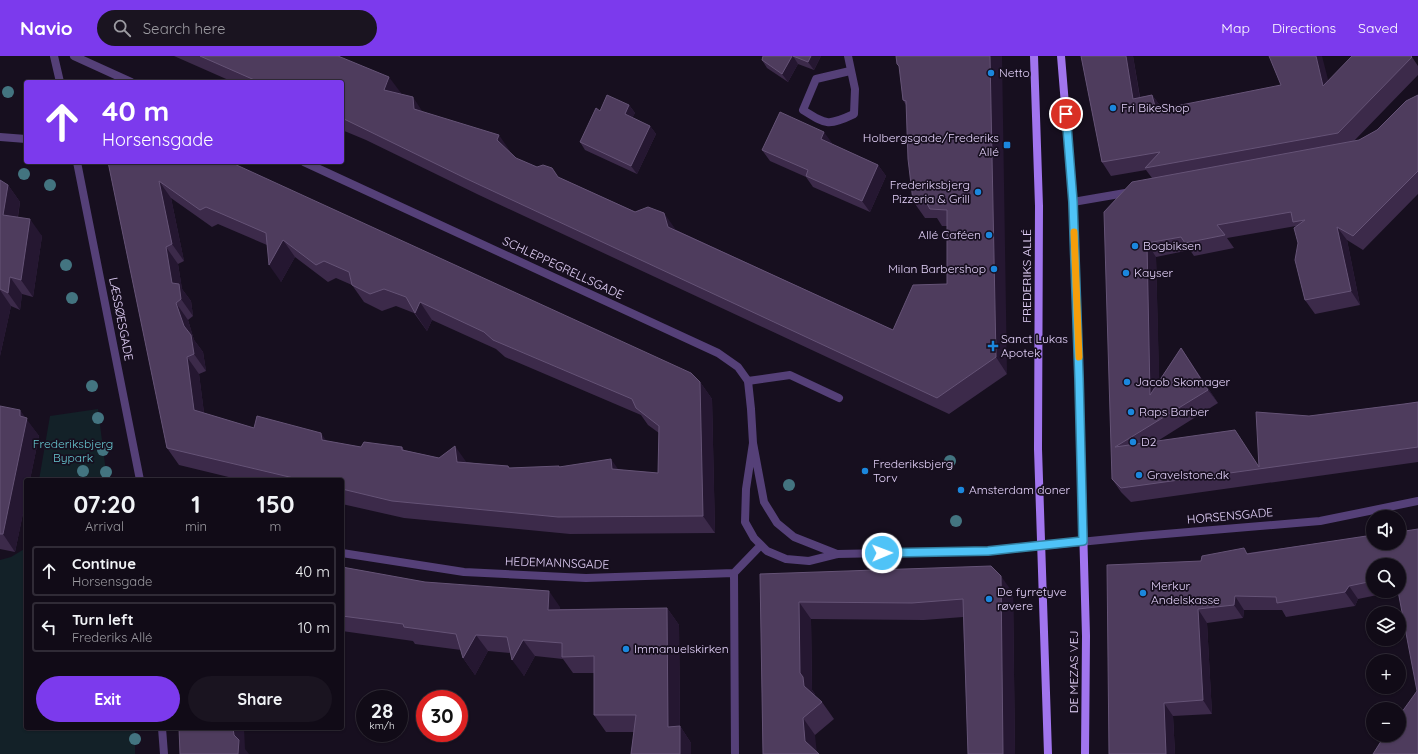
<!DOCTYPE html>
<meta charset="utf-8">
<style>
:root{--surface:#110b17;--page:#1a1420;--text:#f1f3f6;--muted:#9c9ba1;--line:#302b36;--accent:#7c3aed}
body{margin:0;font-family:Quicksand,sans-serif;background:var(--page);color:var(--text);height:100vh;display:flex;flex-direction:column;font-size:15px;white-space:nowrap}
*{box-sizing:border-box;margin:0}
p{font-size:13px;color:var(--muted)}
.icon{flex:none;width:22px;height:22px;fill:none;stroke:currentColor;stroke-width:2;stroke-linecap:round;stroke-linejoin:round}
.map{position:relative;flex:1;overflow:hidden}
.drawer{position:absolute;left:24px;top:422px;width:320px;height:252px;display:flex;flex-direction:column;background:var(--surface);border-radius:4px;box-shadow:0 1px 3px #0004,0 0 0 1px var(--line)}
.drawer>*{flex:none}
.guide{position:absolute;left:24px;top:24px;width:320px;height:84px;border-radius:4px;box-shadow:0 1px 3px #0004,0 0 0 1px var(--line);background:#7c3aed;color:#fff;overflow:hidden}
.tools{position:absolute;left:1366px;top:454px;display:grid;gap:8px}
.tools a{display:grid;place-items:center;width:40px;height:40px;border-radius:50%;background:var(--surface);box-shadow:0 1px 3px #0004,0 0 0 1px var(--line);font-size:20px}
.speed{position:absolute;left:356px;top:634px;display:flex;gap:8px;font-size:20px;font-weight:700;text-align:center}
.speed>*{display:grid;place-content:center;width:52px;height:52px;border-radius:50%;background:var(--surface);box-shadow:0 1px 3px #0004,0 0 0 1px var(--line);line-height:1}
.speed small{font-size:10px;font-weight:400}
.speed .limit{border:6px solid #d22;background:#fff;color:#111}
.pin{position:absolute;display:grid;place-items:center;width:34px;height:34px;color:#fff;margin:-17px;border:2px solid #fff;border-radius:50%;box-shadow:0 1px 4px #0007}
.me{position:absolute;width:44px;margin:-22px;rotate:89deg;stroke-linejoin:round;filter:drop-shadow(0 0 3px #0008)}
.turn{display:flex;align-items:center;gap:14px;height:84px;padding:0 12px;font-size:18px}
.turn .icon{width:52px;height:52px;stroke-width:2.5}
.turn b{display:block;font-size:28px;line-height:34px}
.eta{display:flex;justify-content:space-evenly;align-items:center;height:68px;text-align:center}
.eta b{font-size:24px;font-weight:700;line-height:28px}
.cta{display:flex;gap:8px;margin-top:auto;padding:8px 12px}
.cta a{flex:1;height:46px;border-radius:24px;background:var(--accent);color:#fff;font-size:16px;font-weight:700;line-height:46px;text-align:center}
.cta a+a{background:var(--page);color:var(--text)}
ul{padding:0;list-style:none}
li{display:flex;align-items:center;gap:12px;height:50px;margin:0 8px 6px;padding:0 4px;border:2px solid var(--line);border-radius:4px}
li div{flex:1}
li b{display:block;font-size:15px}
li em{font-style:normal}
header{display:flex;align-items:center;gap:24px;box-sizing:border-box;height:56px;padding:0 20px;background:var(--accent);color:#fff}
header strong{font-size:19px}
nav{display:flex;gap:22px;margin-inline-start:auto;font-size:14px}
.search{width:280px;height:36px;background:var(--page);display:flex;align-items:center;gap:10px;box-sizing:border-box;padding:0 14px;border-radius:22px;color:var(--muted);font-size:15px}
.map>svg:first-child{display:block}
</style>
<header>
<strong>Navio</strong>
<div class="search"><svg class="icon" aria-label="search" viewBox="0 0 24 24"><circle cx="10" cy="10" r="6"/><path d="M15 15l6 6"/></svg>Search here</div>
<nav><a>Map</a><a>Directions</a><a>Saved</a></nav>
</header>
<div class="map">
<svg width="1418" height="698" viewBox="0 0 1418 698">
<rect width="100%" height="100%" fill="#170f1f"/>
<path fill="#132128" d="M98,353L107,424H39L50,360Z
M26,492V672H135V698H0V504L11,501Z"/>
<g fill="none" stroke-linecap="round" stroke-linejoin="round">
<path stroke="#554078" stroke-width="8" d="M848,0L855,33L854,58C828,70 827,69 803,54L816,23L850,15
M748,325L790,319L839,342"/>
<path stroke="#554078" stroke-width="8" d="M54,0L60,26
M74,0L131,26
M0,81L26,83
M77,106L140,424
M304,106L718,297L738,311L748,325L751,353L753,387L764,446L777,467L794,481L837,498
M1073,146L1131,136
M753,387L746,433L745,466L754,482L767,495L786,503L809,505L837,498L988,495L1141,480L1320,465L1418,445
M342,497L464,516L586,522L734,517L761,489
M734,517L735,698
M162,672L164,698"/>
<path stroke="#a175ee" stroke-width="8" d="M1034,0L1039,150L1038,393L1048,698
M1061,0L1073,146L1079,322L1086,580L1085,698"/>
</g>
<g fill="#437480">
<circle cx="8" cy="36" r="6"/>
<circle cx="24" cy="118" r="6"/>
<circle cx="50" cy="129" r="6"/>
<circle cx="66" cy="209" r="6"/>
<circle cx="72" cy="242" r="6"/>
<circle cx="92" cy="330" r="6"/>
<circle cx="98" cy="362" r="6"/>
<circle cx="103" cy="394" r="6"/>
<circle cx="950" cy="405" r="6"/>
<circle cx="83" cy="415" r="6"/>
<circle cx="106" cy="416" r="6"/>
<circle cx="789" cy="429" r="6"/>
<circle cx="956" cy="465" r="6"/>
<circle cx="135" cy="683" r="6"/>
</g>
<path fill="#3c2a4a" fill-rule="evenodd" d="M174,0H338L401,37L400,38L423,56L510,95V96L516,102L676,174L893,274L947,228V170H942L937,162H925L913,145L906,49L903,44L900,12L897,8L896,0L1007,318L949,358L479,139L366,84L342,74V26H233Z
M763,0H821L814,14L798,8L788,26L767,12L762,4Z
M1081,0H1133L1140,41L1152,39L1162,52L1328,25L1412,1L1418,10V19L1353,86L1359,84L1377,74L1418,39V138L1363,194L1347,184L1360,249L1315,258L1305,244L1296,170L1227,182L1234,192L1194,200L1190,194L1156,201L1159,325L1181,292L1218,347L1156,386L1244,388L1258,410L1309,360L1404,348L1418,346V406L1131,446L1121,436L1112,423L1152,122L1146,114L1111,120L1102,106Z
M629,49L635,57L632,62L650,70L656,78L637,118L585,94L580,86L600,55Z
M832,87V88L878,109L886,120L870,156L813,131L806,121L770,105L762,94Z
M108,106L700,326L712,343L715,477L570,478L404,462L342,448V424H241L179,409L167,392ZM171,142L212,171L218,168L267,189L281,226L295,201L328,226L336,222L352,229L364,246L382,255L396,250L414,257L427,275L432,264L496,293L505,301L641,359L648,369L659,377L658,417L619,414L560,411L509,412L439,402L404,394L402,391H361L327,385L254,372L204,357L199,318L206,315L203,296L194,284L188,264L193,260L191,245L182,233L178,208L184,205Z
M0,124L8,129L20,146L18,161L42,180L33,241L22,238L20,254L11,250L0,300Z
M0,350L25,362L39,380L15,496L0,493Z
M1418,473L1417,635L1399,509H1373V535H1397L1358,543L1355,550L1286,561L1282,554H1244L1243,562L1207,567L1212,658L1173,660L1175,698H1109L1201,505L1248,497Z
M342,511L560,551V553L667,552L679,569L680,670L691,687V698H631L634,676H606L594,659V617H573L563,603L535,600L524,620L511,597L488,595L475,619L463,602L461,594L415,588L413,585L342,575Z
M760,518L1013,537L1015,698H968L963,561L924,564L811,563L812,634L815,638V640L822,646L834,663L815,679L763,698Z"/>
<path fill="#251731" d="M793,0L798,8L788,26L782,18Z
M811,0H821L814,14L808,6Z
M990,0H1002L1007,318L996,301Z
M1126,0H1133L1142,56L1133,43Z
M1316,0H1322L1333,43L1323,30Z
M389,21L401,37L395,50L384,34Z
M1152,39L1162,52L1156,54Z
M413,41L424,58L414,53Z
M629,49L635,57L630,66L625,58Z
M650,70L656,78L637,118L631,110Z
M824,76L832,87L829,94L821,83Z
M499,79L510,95L509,100L497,84Z
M878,109L886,120L870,156L862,145Z
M159,125L171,142L184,205L172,188Z
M8,129L20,146L15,176L3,159Z
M664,157L676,174L680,187L668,171Z
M30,163L42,180L33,241L21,224Z
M1337,171L1347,184L1360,249L1351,235Z
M283,184L295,201L281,226L269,209Z
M1147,187L1156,201L1160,352L1150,339Z
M166,191L178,208L182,233L191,245L193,260L181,243L172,227Z
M10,221L22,238L20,254L8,237Z
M0,234L11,250L0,300Z
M420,246L432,264L427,275L415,257Z
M176,247L188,264L194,284L203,296L206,315L194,298L184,270Z
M1181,292L1190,305L1218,347L1208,334Z
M187,301L199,318L206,372L194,354Z
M700,326L712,343L715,477L703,460Z
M20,354L39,380L30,424H26V443L15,496L3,478L20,360Z
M321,377L333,394L322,384Z
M455,390L467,407L457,406Z
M611,403L623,420L612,413Z
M1001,520L1013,537L1015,698H1003Z
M1349,530L1358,543L1355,550L1345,536Z
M549,535L560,551L559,570L548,554Z
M1235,540L1244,554L1243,562L1234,549Z
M799,546L811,563L812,634L815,638L816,647L804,630L800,617Z
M667,552L679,569L680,687L668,671Z
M1198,553L1207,567L1212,658L1203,644Z
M476,579L488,595L475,619L463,602Z
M523,584L535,600L524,620L512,604Z
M1164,647L1173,660L1175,698H1166Z
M803,662L815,679L817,698L805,685Z
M680,670L691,687V698H680Z
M233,672H244L245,693L249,698H238L234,679Z"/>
<path fill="#4e3c5d" stroke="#655376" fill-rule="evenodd" d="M200,0H338L389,21L384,34L413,41L414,53L499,79L497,84L516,102L537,111L543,109L552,112L558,121L635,156L648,151L664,157L668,171L893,274L913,229L947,228V154L930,153L926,146L913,145L908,103L906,45L903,44L899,10L897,8L896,0H990L996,301L937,342L467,123L342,62V26H259Z
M763,0H792L782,18L762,4Z
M793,0H811L808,6Z
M1081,0H1126L1133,43L1152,39L1156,54L1281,29L1269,0H1316L1323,30L1352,0H1411L1412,1L1338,77L1145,112L1160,96L1102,106Z
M607,39L629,49L625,58L650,70L631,110L580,86L596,52L600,55Z
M1418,39V115L1353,180L1337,171L1351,235L1305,244L1295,204L1298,187L1294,172L1305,164L1293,166L1291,156L1217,169L1225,179L1185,187L1181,181L1147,187L1150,339L1181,292L1208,334L1115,391L1235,374L1259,411L1256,356L1309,360L1404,348L1418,346V391L1121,432L1112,423L1104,156L1132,126L1359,84L1377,74L1406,45Z
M780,56L824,76L821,83L878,109L862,145L806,120L808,114L762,94Z
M108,106H230L691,317L700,326L703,460L558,461L392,445L342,433V424H302L167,392ZM159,125L200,154L206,151L266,177L269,209L283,184L316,209L324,205L349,216L352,229L370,238L384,233L406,241L415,257L420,246L484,276L493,284L632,343L636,352L659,370L658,417L612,413L611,403L559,411V410L509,412L508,410L457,406L455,390L439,402L402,394V391L364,386L361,391L322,384L321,377L257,360L254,372L194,354L187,301L194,298L191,279L184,270L176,247L181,243L179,228L172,227L166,191L172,188Z
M0,124L8,129L3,159L30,163L21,224L10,221L8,237L0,233Z
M0,350L20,354V360L27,362L3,478H0Z
M1418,473V698H1373L1385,679H1399V660L1417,635L1398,535H1399V509H1373V525L1349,530L1345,536L1277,547L1276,541L1235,540L1234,549L1198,553L1203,644L1164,647L1166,698H1109L1107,509L1201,505L1202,500L1244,492L1247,498L1373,479V487H1399V476Z
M991,510L1001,520L1003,698H968L963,543L912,547L799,546L800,617L803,621L804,630L822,646L803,662L805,685L819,698H763L760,518Z
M342,511L425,526L549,535L548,554L667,552L668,671L680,670V698H631L636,659H594V600L562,601V587L523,584L512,604L507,581L476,579L463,602L456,578L404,571L403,568L342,560Z
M179,672H233L234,679L239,684L238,698H180Z"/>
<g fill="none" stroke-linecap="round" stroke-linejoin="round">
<g stroke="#337fa1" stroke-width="10">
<path id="route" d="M882,497L988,495L1083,485L1079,322L1073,146L1066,58"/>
</g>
<use href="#route" stroke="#4fc3f7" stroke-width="7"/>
<path stroke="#f59e0b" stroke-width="7" d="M1074,176L1079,301"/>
</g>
<g fill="#1b87dd" stroke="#170f1f" stroke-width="1.5">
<circle cx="991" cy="17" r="4"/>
<circle cx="1113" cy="52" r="4"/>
<rect x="1003" y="85" width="8" height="8" rx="2"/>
<circle cx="978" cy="136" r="4"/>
<circle cx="989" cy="179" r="4"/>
<circle cx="1135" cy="190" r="4"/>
<circle cx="994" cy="213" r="4"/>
<circle cx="1126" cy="217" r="4"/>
<path d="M991 284h4v4h4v4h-4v4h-4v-4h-4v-4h4z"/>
<circle cx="1127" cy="326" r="4"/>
<circle cx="1131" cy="356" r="4"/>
<circle cx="1133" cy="386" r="4"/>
<circle cx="865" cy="415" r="4"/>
<circle cx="1139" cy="419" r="4"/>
<circle cx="961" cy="434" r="4"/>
<circle cx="1143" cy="537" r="4"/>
<circle cx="989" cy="543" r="4"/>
<circle cx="626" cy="593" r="4"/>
</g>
<g text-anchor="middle" stroke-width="3.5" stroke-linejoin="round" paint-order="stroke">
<g font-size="12" fill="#e4d2fa" stroke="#170f1f" text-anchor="start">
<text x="999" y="21">Netto</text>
<text x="1121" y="56">Fri BikeShop</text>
<text x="999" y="86" text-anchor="end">Holbergsgade/Frederiks<tspan x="999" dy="14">Allé</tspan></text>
<text x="970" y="133" text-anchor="end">Frederiksbjerg<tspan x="970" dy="14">Pizzeria &amp; Grill</tspan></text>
<text x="981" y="183" text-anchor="end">Allé Caféen</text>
<text x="1143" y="194">Bogbiksen</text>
<text x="986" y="217" text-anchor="end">Milan Barbershop</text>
<text x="1134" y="221">Kayser</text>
<text x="1001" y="287">Sanct Lukas<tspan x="1001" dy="14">Apotek</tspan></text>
<text x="1135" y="330">Jacob Skomager</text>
<text x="1139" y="360">Raps Barber</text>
<text x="1141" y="390">D2</text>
<text x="873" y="412">Frederiksbjerg<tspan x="873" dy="14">Torv</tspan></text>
<text x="1147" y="423">Gravelstone.dk</text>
<text x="969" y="438">Amsterdam doner</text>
<text x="1151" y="534">Merkur<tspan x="1151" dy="14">Andelskasse</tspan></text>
<text x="997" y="540">De fyrretyve<tspan x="997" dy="14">røvere</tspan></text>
<text x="634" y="597">Immanuelskirken</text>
</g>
<g font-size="12" fill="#e4d2fa" stroke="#170f1f">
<text transform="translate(563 212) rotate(25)" y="4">SCHLEPPEGRELLSGADE</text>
<text transform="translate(1027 220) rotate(-90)" y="4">FREDERIKS ALLÉ</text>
<text transform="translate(121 263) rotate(79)" y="4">LÆSSØESGADE</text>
<text transform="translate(1230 460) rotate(-5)" y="4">HORSENSGADE</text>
<text transform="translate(557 507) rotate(2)" y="4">HEDEMANNSGADE</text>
<text transform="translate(1074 616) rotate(-90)" y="4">DE MEZAS VEJ</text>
</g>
<g font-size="12" fill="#67c7d0" stroke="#170f1f">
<text x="73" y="392">Frederiksbjerg<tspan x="73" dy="14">Bypark</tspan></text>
</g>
</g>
</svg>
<div class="tools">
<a><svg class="icon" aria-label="sound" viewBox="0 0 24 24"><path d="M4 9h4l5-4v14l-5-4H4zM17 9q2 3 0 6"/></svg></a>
<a><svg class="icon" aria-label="search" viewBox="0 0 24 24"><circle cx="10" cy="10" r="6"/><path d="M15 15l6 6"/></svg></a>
<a><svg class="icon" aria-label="layers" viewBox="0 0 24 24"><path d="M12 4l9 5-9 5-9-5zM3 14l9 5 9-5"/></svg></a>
<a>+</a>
<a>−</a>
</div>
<div class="speed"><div>28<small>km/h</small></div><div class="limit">30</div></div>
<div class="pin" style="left:1066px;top:58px;background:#d93025"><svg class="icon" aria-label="arrive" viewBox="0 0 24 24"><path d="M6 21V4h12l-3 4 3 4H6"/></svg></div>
<svg class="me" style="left:882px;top:497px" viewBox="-20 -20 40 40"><circle r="17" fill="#4fc3f7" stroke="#fff" stroke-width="3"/><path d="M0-11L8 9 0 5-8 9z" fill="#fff"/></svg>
<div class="guide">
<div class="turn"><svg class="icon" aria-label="ahead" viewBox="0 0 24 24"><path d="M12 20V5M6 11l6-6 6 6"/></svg><div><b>40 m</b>Horsensgade</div></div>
</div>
<section class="drawer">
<div class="eta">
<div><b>07:20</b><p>Arrival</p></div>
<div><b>1</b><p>min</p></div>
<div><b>150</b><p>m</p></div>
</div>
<ul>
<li><svg class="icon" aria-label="ahead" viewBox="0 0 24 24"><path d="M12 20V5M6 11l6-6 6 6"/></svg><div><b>Continue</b><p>Horsensgade</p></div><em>40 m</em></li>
<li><svg class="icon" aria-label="left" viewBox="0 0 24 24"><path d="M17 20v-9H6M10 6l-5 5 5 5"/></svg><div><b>Turn left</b><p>Frederiks Allé</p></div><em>10 m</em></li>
</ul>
<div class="cta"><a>Exit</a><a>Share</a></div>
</section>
</div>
